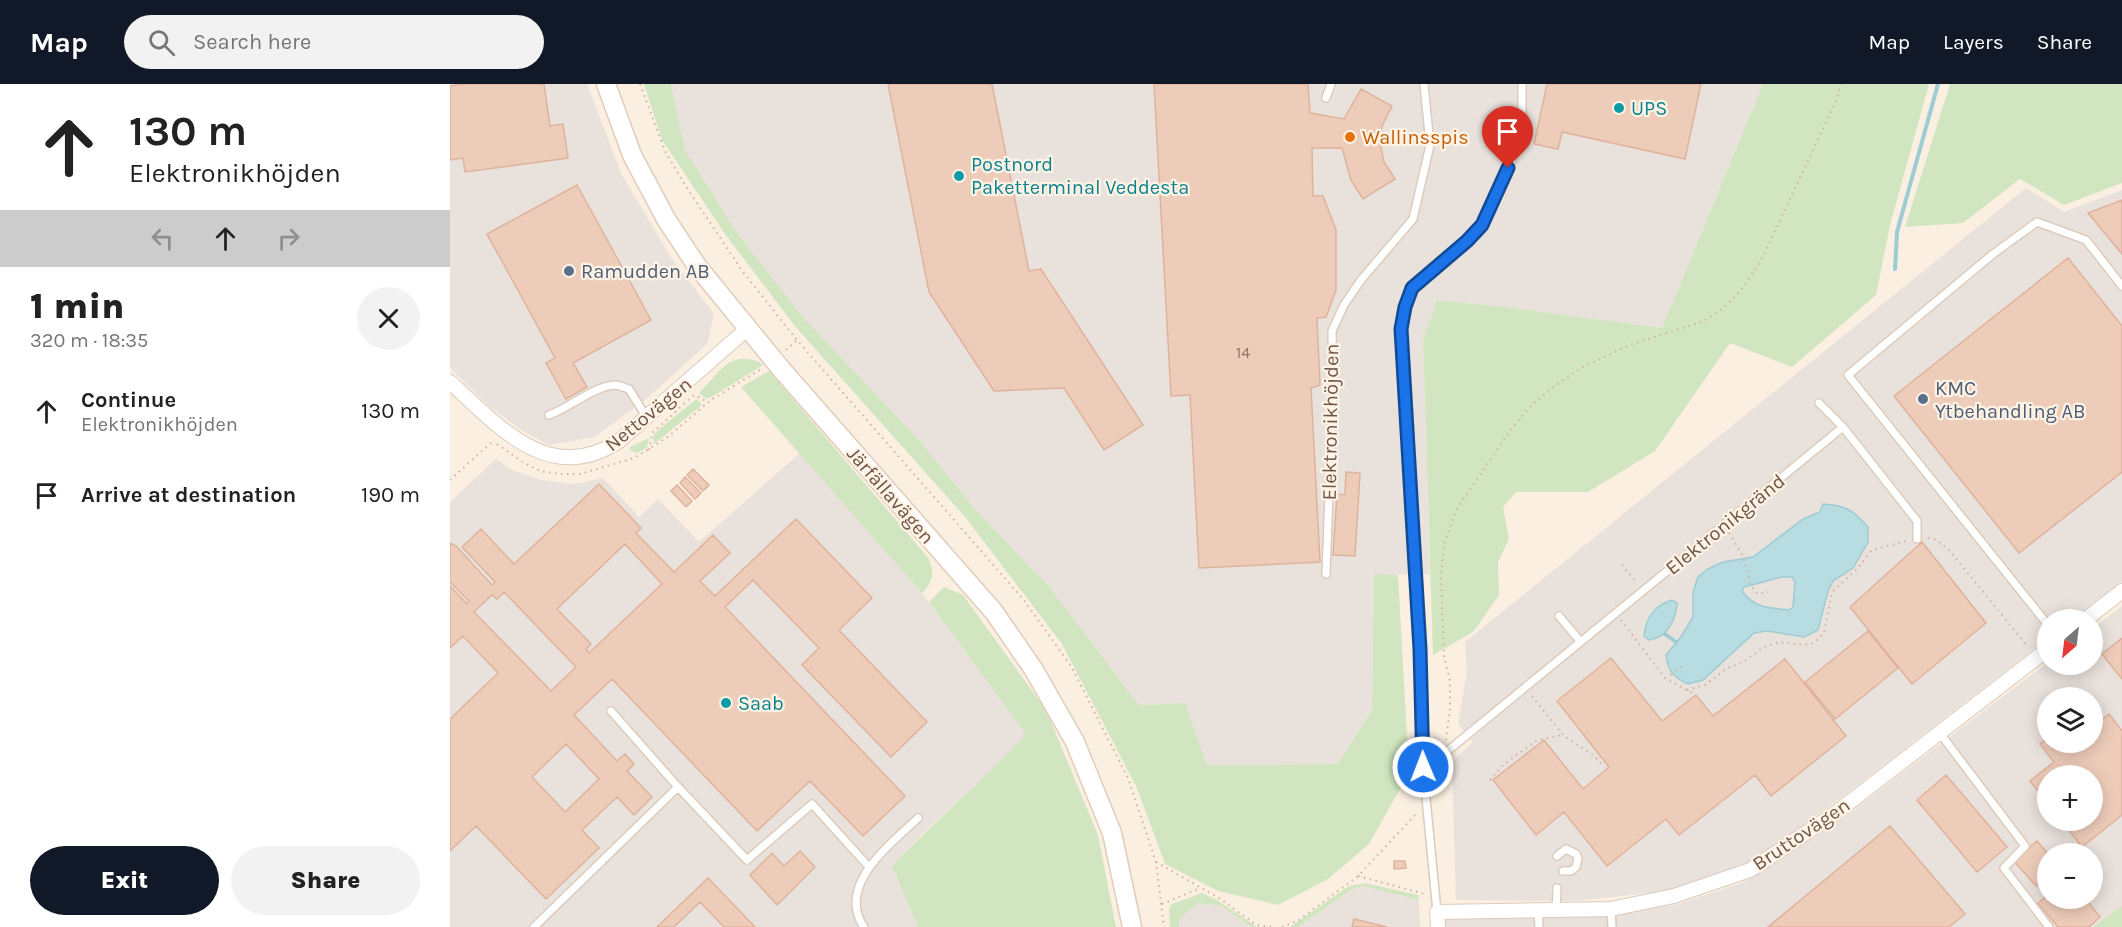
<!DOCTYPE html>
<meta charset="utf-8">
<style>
:root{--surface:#fff;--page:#f2f2f2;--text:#222;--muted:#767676;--accent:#111827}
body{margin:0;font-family:Karla,sans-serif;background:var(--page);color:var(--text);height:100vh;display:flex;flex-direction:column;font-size:22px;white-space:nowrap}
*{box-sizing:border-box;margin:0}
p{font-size:20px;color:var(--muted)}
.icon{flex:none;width:33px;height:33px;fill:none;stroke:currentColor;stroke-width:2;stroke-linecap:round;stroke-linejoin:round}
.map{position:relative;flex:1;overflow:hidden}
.sheet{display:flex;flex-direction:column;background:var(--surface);width:450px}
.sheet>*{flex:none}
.hud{background:#fff;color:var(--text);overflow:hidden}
.needle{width:39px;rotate:208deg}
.tools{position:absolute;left:1587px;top:525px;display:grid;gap:12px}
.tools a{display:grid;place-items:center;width:66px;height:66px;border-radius:50%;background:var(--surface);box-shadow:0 3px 15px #0003;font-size:30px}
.pin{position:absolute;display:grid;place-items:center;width:51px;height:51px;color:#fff;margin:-62px -26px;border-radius:50% 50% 50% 0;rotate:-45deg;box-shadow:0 0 6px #0007}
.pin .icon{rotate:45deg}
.me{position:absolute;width:66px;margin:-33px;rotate:359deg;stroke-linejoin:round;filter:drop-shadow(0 0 4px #0008)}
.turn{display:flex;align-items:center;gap:21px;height:126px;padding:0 30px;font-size:27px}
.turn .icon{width:78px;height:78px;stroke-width:2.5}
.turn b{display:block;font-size:42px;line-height:51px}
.lanes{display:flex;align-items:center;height:57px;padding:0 30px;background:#0003;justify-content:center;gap:30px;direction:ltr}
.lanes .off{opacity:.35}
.round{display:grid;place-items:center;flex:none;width:63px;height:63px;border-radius:32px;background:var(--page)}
.summary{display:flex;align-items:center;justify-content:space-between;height:102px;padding:0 30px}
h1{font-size:36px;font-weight:800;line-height:45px}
.action{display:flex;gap:12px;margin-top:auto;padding:12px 30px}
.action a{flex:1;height:69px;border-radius:36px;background:var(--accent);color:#fff;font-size:24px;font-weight:800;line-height:69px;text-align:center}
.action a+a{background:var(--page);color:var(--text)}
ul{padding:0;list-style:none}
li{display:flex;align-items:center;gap:18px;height:84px;padding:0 30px}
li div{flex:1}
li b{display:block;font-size:22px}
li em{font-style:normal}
header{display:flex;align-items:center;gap:36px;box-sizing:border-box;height:84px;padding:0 30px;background:var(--accent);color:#fff}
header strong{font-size:28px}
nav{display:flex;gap:33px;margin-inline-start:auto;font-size:21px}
.search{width:420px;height:54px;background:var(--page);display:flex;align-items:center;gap:15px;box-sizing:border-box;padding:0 21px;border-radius:33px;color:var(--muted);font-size:22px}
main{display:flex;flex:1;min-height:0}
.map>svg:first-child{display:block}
</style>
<header>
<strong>Map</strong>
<div class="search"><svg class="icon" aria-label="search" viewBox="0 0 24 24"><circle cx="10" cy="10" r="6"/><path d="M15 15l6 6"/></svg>Search here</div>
<nav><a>Map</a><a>Layers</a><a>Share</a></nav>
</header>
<main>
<section class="sheet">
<div class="hud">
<div class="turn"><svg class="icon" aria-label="ahead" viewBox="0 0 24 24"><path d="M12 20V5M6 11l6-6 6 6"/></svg><div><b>130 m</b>Elektronikhöjden</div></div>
<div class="lanes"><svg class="icon off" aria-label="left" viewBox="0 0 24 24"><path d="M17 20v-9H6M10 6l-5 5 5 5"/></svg><svg class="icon" aria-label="ahead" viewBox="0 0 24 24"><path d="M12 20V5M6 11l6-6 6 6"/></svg><svg class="icon off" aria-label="right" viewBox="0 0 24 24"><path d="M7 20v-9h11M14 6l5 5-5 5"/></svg></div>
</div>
<div class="summary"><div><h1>1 min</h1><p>320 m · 18:35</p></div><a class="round"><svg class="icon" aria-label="close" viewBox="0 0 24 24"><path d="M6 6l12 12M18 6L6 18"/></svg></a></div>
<ul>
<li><svg class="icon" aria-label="ahead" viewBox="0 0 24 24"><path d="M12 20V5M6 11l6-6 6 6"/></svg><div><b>Continue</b><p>Elektronikhöjden</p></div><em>130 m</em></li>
<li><svg class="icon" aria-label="arrive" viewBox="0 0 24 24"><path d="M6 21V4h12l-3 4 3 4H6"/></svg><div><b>Arrive at destination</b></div><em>190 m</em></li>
</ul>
<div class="action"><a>Exit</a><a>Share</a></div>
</section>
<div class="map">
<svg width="1672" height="843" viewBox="0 0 1672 843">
<rect width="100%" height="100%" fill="#faefe0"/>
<path fill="#e9e1db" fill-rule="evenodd" d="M0,0H137L171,89L221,174L264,230L257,260L194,317L144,353L99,361L73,347L40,323L0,284Z
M221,0H1313L1212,244L1055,223L987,216L973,255L980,490L924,491L922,626L888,680L757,681L735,619L689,621L601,505L525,425L468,355L352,232L285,146L235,66Z
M1576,104L1614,128L1672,106V498L1623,535L1598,536L1597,555L1379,723L1293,783L1218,807L1124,817L1006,816L1002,678L1023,658L1008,640L1017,587L1015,558Z
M350,369L472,509L577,650L534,694L471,751L442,782L468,843H0V418L46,375L62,386L91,396L124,400L153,394L189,433L208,415L249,458Z
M1672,522V822L1643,843H992L991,831L1126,833L1225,821L1292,799L1385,740L1597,579L1598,580H1642L1643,544ZM1598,614H1642V658H1598ZM1598,692H1642V736H1598ZM1598,770H1642V814H1598Z
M913,802L969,816L970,843H848L901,806Z
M747,819L771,822L802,843H729L728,836Z"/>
<path fill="#d1e6c0" d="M194,0H221L235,66L285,146L352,232L468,355L525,425L601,505L689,621L735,619L757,681L888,680L922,626L924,490L948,491L959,689L919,760L878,795L828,821L768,807L715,780L686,702L612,560L515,433L344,241L275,150L212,56Z
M1313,0H1479L1440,141L1426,211L1342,283L1280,259L1205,367L1138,408H1066L1053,423L1059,455L1048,478L1049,511L1023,548L983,571L973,255L987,216L1055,223L1212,244Z
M1500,0H1672V99L1614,121L1570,95L1513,139L1455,143Z
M289,275C298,275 306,275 313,281L260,314H255L249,309L271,285L280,278Z
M319,287L479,475C485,491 483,497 472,509L291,303Z
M245,316H248L252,321L204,360L203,352L206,348Z
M199,354L197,364L186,369L180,366V363Z
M494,503L513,511L596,626L648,751L666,843H468L442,782C486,736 534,696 576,650L479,518Z
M915,799L968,811L969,816L913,802L901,806L848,843H840L899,802Z
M752,809L767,816L807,843H802L771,822L747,819L729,836V843H720L719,825L722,820Z
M1672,822V843H1643Z"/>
<path fill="#b7dde2" stroke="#9dccd3" stroke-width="1.5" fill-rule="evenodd" d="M1373,420C1395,421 1403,426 1418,443V458L1403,484L1383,497L1378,507L1368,546L1354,553L1317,547L1304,549L1253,596L1238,600C1223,593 1218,587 1216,571L1231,553L1243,533V508L1248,493L1258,485L1273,478L1303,473L1353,435L1370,428ZM1332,493H1342L1345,498L1343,523L1339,526C1319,524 1304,524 1292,507L1294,503Z
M1222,516L1227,519C1226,536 1217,554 1199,556L1194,552C1196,533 1204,522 1222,516Z"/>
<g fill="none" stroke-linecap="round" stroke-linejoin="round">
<path stroke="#9dccd3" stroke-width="4" d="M1445,185L1447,148L1488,0
M1215,550L1226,558"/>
</g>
<path fill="#eeccba" stroke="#dfb39b" stroke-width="1.5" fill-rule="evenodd" d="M14,0H94L100,42L113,40L118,74L15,88L13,74L0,76V2Z
M438,0H542L579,187L591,185L693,341L654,366L614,304L544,307L479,208Z
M704,0H858L860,29L894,35L911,5L942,22L932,42L930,59L934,78L945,95L913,115L901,96L892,64H862L863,112H873L886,146V206L876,233L867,234L870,301L861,304L870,478L749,484L740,311L721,312Z
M1097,0H1251L1235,75L1112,48L1108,65L1084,60Z
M127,101L201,236L123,279L137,303L116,315L96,279L105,274L37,150Z
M1672,116V170L1638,129Z
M1618,174L1672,242V388L1569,469L1444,312Z
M243,385L259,401L253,407L237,391Z
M896,388L910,389L905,472L883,471L887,410L895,411Z
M235,393L251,409L245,415L230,399Z
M149,400L191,444L186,449L224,488L263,451L280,469L250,497L265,512L346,435L422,514L389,546L477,638L441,673L352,581L369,564L303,496L275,523L455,712L413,752L360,697L307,747L162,595L124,631L167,677L175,670L184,680L177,687L202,713L184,731L167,713L132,746L149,764L96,815L26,742L0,767V635L48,589L13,552L0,564V502L17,520L19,517L0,498V459L6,462L42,501L45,498L12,463L31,445L64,480ZM175,460L212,500L139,569L136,565L141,560L107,525ZM54,508L126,583L101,607L24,528L42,511L47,515ZM116,660L149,695L115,728L82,693Z
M227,401L242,417L236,423L221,407Z
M1472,458L1536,539L1462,600L1400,523Z
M1418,547L1448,584L1385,635L1355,598Z
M1672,554V595L1652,570Z
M1161,574L1212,637L1246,611L1263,632L1335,575L1396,652L1321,712L1305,691L1229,751L1216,735L1157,782L1114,728L1086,751L1043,696L1094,656L1133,705L1159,683L1107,617Z
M1659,630L1672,647V731L1632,763L1611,736H1642V692H1598V719L1580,697L1604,678L1590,660L1598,654V658H1642V643Z
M1496,691L1557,763L1527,788L1467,716Z
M1440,742L1515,830L1499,843H1318Z
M1587,757L1598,770V792L1586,802L1564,777Z
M350,767L365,783L327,821L300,791L322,769L334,782Z
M944,777H955L956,784L944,785Z
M258,794L305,843H274L250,818L224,843H207Z
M1598,811V814H1635L1650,833L1639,843H1608L1588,819Z
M904,835L937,843H902Z"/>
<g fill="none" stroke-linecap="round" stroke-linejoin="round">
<g stroke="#ddcbbd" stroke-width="10">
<path id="lane" d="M876,14L881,0
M99,331C119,324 144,302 165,301C169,301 175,304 179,305L197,334
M1393,343L1467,437V455
M876,490L883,301L882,247L894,221L911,196L963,135L980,61L974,0
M1109,532L1130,557
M1598,541L1398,291L1543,170L1587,138L1636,156L1672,202
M161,627L228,703
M1489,648L1575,762L1554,784L1599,843
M973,683L995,669L1393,343L1369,319
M1107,772L1116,765L1126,770L1128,774L1126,783L1121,787H1113
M1161,825L1162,843
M1106,826L1107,804
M1088,827L1089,843
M987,828L973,683L970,565L951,245L955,223L962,204L1017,157L1032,141L1067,65L1072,35V0
M84,843L228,703L297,776L362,720L419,783
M414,843C385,801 442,759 468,734"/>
</g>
<g stroke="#ddcbbd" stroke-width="16">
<path id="street" d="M0,298C48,342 100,403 169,357L297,245
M1635,536L1672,507
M988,843L987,828L1161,825L1224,812L1300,786L1383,731L1598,565"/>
</g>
<g stroke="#e2ccbb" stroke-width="21">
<path id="secondary" d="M156,0L182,71L216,135L247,182L332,286L544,528L584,586L625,658L662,749L682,843"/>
</g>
<path stroke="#d2b09e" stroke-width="2" stroke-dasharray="1.5 4.5" stroke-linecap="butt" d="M190,0L215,67L235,101L293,188L347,256L573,515L621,582L678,694L706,778L714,843
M336,266L347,256
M47,360L71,377L90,387L109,390H130L184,374L202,363L219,352L261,316L311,285
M199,366L202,349L244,311L258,318
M0,396L44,356
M1279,449L1293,472L1301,502L1308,510L1318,508
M1478,454L1487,456L1499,466L1578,563
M1172,481L1187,499
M1171,536L1215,594L1244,610
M1221,591L1233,581
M1237,606L1255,601L1277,584L1292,579L1314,563L1330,558L1352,561L1364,559L1374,549L1382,508L1407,485L1422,466L1457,457
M1082,612L1113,651L1143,671L1154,683
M996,656L1000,625V597L994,572L991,494L994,460L1006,426L1062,344L1080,323L1098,307L1129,285L1180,261L1254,237L1272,225L1288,210L1310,179L1386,17L1391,0
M1040,696L1053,681L1087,656L1112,651
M706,778L772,816L806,841L822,843
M908,792L975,810
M712,820L750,804
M832,843L849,836L908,792L966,730"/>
<use href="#lane" stroke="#fff" stroke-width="7"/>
<use href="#street" stroke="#fff" stroke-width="14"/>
<use href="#secondary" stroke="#fff" stroke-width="18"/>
</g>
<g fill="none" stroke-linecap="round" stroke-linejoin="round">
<g stroke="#114b97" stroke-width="15">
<path id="route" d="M973,683L970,565L951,245L955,223L962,204L1017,157L1032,141L1058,84"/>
</g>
<use href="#route" stroke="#1a73e8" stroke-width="10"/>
</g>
<g fill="#0f9aa8" stroke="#fef3e5" stroke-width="2">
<circle cx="1169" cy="24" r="6"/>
<circle cx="509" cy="92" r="6"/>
<circle cx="276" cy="619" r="6"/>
</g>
<circle fill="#e8710a" stroke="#fef3e5" stroke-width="2" cx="900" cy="53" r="6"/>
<g fill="#5c6f8a" stroke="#fef3e5" stroke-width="2">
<circle cx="119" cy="187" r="6"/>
<circle cx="1473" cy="315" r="6"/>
</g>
<g text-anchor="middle" stroke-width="4.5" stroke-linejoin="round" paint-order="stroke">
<g font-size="16" fill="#8f7365">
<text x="793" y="274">14</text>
</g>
<g font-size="20" fill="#0d838f" stroke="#fef3e5" text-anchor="start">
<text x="1181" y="31">UPS</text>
<text x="521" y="87">Postnord<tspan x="521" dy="23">Paketterminal Veddesta</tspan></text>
<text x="288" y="626">Saab</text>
</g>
<g font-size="20" fill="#c56008" stroke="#fef3e5" text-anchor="start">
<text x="912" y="60">Wallinsspis</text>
</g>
<g font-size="20" fill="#4e5e75" stroke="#fef3e5" text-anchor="start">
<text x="131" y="194">Ramudden AB</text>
<text x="1485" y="311">KMC<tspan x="1485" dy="23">Ytbehandling AB</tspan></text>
</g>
<g font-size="20" fill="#6f5549" stroke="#fef3e5">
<text transform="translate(198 330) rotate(-39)" y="7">Nettovägen</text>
<text transform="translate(880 338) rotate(-89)" y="7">Elektronikhöjden</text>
<text transform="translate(441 411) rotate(49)" y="7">Järfällavägen</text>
<text transform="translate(1275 440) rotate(-39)" y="7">Elektronikgränd</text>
<text transform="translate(1351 750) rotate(-34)" y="7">Bruttovägen</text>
</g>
</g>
</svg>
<div class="tools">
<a><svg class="needle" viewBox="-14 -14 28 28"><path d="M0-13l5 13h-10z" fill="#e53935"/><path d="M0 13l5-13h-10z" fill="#767676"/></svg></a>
<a><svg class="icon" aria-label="layers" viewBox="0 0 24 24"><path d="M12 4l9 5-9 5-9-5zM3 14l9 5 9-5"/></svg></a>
<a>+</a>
<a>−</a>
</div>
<div class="pin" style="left:1058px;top:84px;background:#d93025"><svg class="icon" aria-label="arrive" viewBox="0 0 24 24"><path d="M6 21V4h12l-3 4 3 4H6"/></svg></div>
<svg class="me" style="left:973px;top:683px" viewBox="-20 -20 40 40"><circle r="17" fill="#1a73e8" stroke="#fff" stroke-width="3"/><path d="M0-11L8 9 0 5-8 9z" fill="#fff"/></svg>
</div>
</main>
